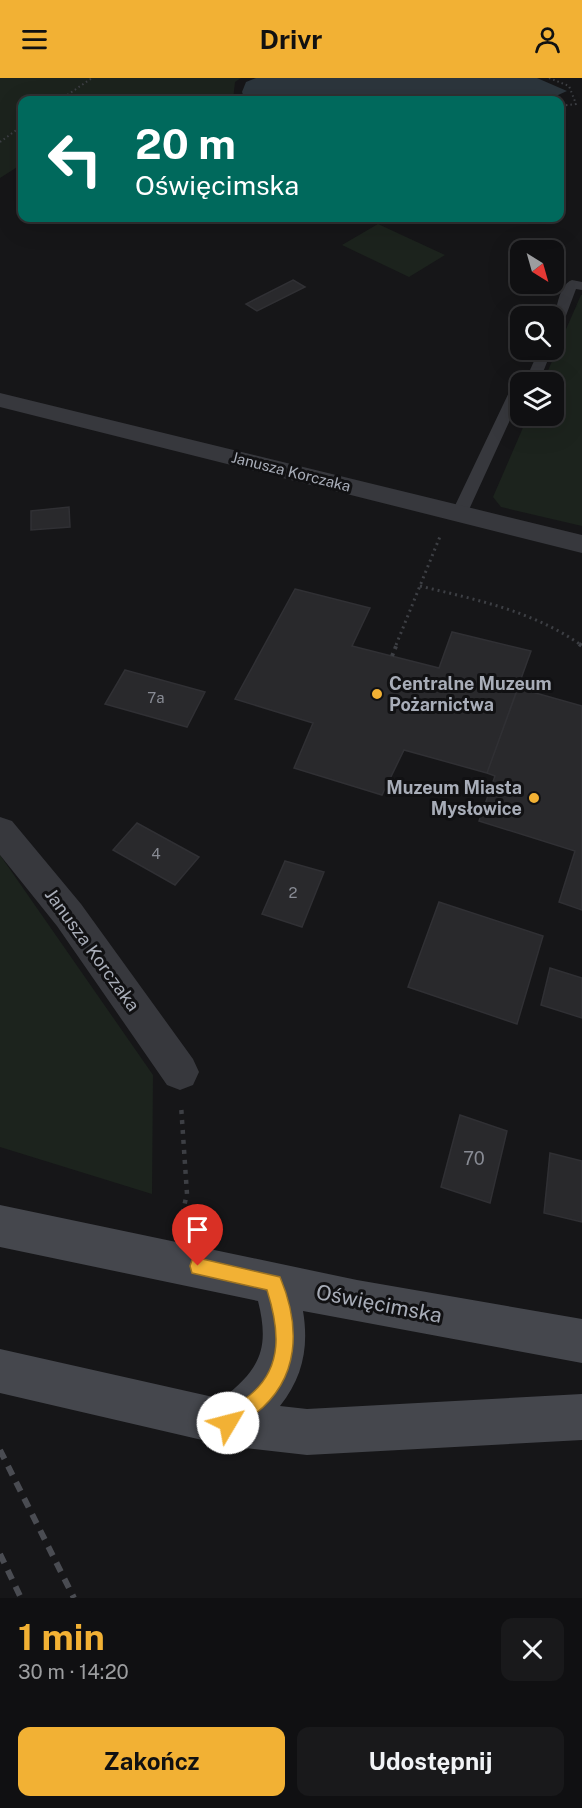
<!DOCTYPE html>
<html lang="pl">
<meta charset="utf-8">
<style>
:root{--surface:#101012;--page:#19191b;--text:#f1f3f6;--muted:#9c9d9f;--line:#303032;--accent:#f2b134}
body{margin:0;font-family:"Public Sans",sans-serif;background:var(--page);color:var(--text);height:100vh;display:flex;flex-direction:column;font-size:22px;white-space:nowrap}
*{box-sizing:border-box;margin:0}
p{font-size:20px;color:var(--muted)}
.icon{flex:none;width:33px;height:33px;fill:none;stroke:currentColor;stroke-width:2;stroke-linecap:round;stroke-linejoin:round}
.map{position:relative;height:1520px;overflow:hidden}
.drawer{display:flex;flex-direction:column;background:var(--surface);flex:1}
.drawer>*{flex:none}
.top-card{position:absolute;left:18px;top:18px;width:546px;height:126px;border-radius:12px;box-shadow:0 6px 24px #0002,0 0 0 2px var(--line);background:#00695c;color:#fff;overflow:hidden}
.needle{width:39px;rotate:143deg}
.buttons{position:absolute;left:510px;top:162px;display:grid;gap:12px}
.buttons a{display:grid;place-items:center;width:54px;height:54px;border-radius:12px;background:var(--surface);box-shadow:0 6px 24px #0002,0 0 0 2px var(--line);font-size:30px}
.pin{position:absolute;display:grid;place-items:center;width:51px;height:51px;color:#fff;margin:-62px -26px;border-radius:50% 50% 50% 0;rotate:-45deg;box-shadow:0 0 6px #0007}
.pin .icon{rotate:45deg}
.me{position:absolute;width:66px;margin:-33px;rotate:53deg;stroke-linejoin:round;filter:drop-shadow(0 0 4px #0008)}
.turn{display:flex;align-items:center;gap:21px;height:126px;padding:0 18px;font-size:27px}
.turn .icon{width:78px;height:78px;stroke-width:2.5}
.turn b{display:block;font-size:42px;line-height:51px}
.round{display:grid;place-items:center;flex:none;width:63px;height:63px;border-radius:12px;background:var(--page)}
.head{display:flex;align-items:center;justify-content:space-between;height:102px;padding:0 18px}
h1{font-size:36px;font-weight:700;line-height:45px;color:var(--accent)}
.primary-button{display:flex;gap:12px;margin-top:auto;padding:12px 18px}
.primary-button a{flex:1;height:69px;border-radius:12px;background:var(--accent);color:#111;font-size:24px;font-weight:700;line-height:69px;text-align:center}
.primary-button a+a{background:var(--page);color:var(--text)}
header{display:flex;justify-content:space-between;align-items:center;height:78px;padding:0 18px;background:var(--accent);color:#111;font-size:27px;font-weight:700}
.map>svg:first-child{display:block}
</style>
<header><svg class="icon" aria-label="menu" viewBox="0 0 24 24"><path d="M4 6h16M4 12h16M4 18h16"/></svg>Drivr<svg class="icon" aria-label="person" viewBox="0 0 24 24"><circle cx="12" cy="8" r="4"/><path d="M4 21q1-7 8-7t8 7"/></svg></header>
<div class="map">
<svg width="582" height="1520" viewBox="0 0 582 1520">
<rect width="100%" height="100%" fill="#161618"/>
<path fill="#1c231d" d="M0,0H241L235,4L233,22H22V86L0,100Z
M378,146L445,177L409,199L342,167Z
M581,217H582V448L501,429L493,419L528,338H554V304H543Z
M0,777L153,997L152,1116L0,1069Z"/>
<path fill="#2c353c" d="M256,0H537L567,13L547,22H245L242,14L246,4Z"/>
<path fill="#29292c" stroke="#303034" stroke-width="1.5" d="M293,202L305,209L257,233L246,226Z
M69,429L70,449L31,452V433Z
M295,511L370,530L352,568L439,590L452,554L531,573L487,695L404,672L382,717L294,690L313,645L235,621Z
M125,592L205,614L187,649L105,626Z
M518,610L582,628V832L559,824L575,773L479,743L495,698L487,695Z
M137,745L199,779L175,807L113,772Z
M285,783L324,794L302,849L262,836Z
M439,824L543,858L517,946L408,909Z
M550,890L582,900V940L541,927Z
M460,1037L507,1053L490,1125L441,1109Z
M550,1075L582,1083V1144L544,1135Z"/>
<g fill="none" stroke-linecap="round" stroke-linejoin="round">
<path stroke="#3d3f44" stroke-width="2" stroke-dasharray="1.5 3" stroke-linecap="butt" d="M549,0L569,8L576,26L560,28
M60,22L92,0
M0,64L22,48"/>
<path stroke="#3d3f44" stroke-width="3" stroke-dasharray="2 4" stroke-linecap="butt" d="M420,508C477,522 533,533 581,567
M396,567L441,456"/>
<path stroke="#3d3f44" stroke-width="4" stroke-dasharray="3 4.5" stroke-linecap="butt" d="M579,566L582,568
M392,578L397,566"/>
<path stroke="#3d3f44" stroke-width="4.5" stroke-dasharray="4 6" stroke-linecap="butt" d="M180,1145L187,1116L181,1027"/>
<path fill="#37383d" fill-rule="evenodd" d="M572,202L582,204V212L576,211L561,251L554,255C554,242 557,207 572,202Z
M539,272H552L543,294L531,304H520V320L467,436L464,440H454L451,436L513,306L530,292Z"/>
<path fill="#37383d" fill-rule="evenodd" d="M0,315L582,457V475L0,329Z
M0,739L12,743L81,826L193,981L199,994L193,1007L180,1012L167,1007L57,848L0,777Z"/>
<path fill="#45474d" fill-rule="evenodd" d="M0,1127L357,1202L582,1241V1285L303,1233C309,1269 303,1299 280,1328L307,1331L582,1316V1362L307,1377L228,1368L0,1315V1271L222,1321C260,1291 270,1271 258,1223L0,1169Z"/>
<path stroke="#4a4c52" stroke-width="6" stroke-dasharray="10 8" stroke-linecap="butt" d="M0,1372L74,1520
M0,1476L21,1520"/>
</g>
<path fill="#f2b134" stroke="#9d7322" stroke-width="1.5" d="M198,1180L280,1199C301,1249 300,1301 255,1336C246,1343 238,1350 228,1354L222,1352L219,1345C224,1332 239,1325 250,1317C284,1289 279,1250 267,1212L192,1195L190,1188L192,1182Z"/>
<g fill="#f2b134" stroke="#111113" stroke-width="2">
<circle cx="377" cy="616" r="6"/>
<circle cx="534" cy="720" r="6"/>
</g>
<g text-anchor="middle" stroke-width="6" stroke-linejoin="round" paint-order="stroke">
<g font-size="15" fill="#a8adb8" stroke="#111113">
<text transform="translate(291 394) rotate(14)" y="5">Janusza Korczaka</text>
</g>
<g font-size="15" fill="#888b94">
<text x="156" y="625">7a</text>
<text x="156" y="781">4</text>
<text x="293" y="820">2</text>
</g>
<g font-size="18" font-weight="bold" fill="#a8adb8" stroke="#111113" text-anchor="start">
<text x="389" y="612">Centralne Muzeum<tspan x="389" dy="21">Pożarnictwa</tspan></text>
<text x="522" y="716" text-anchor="end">Muzeum Miasta<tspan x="522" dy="21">Mysłowice</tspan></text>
</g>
<g font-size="18" fill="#a8adb8" stroke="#111113">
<text transform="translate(92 872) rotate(54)" y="6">Janusza Korczaka</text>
</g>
<g font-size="18" fill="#888b94">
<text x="474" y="1087">70</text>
</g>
<g font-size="21" fill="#a8adb8" stroke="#111113">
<text transform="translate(379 1226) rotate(11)" y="7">Oświęcimska</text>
</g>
</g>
</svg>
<div class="buttons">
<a><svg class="needle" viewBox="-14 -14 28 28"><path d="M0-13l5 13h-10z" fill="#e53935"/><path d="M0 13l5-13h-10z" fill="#9c9d9f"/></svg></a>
<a><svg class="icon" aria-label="search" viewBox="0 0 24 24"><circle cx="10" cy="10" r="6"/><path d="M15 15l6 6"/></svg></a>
<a><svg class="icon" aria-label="layers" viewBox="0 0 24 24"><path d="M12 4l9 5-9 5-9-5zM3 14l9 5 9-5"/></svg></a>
</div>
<div class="pin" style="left:198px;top:1188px;background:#d93025"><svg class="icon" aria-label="arrive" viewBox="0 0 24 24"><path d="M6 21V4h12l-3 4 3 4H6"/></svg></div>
<svg class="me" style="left:228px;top:1345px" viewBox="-20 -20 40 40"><circle r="19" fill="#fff"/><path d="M0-13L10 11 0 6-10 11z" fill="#f2b134"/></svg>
<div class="top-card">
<div class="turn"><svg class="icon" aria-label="left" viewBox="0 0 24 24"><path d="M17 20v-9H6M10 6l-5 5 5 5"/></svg><div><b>20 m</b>Oświęcimska</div></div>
</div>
</div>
<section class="drawer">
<div class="head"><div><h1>1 min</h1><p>30 m · 14:20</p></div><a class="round"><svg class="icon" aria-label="close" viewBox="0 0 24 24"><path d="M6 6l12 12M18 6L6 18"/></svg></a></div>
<div class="primary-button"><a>Zakończ</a><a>Udostępnij</a></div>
</section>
